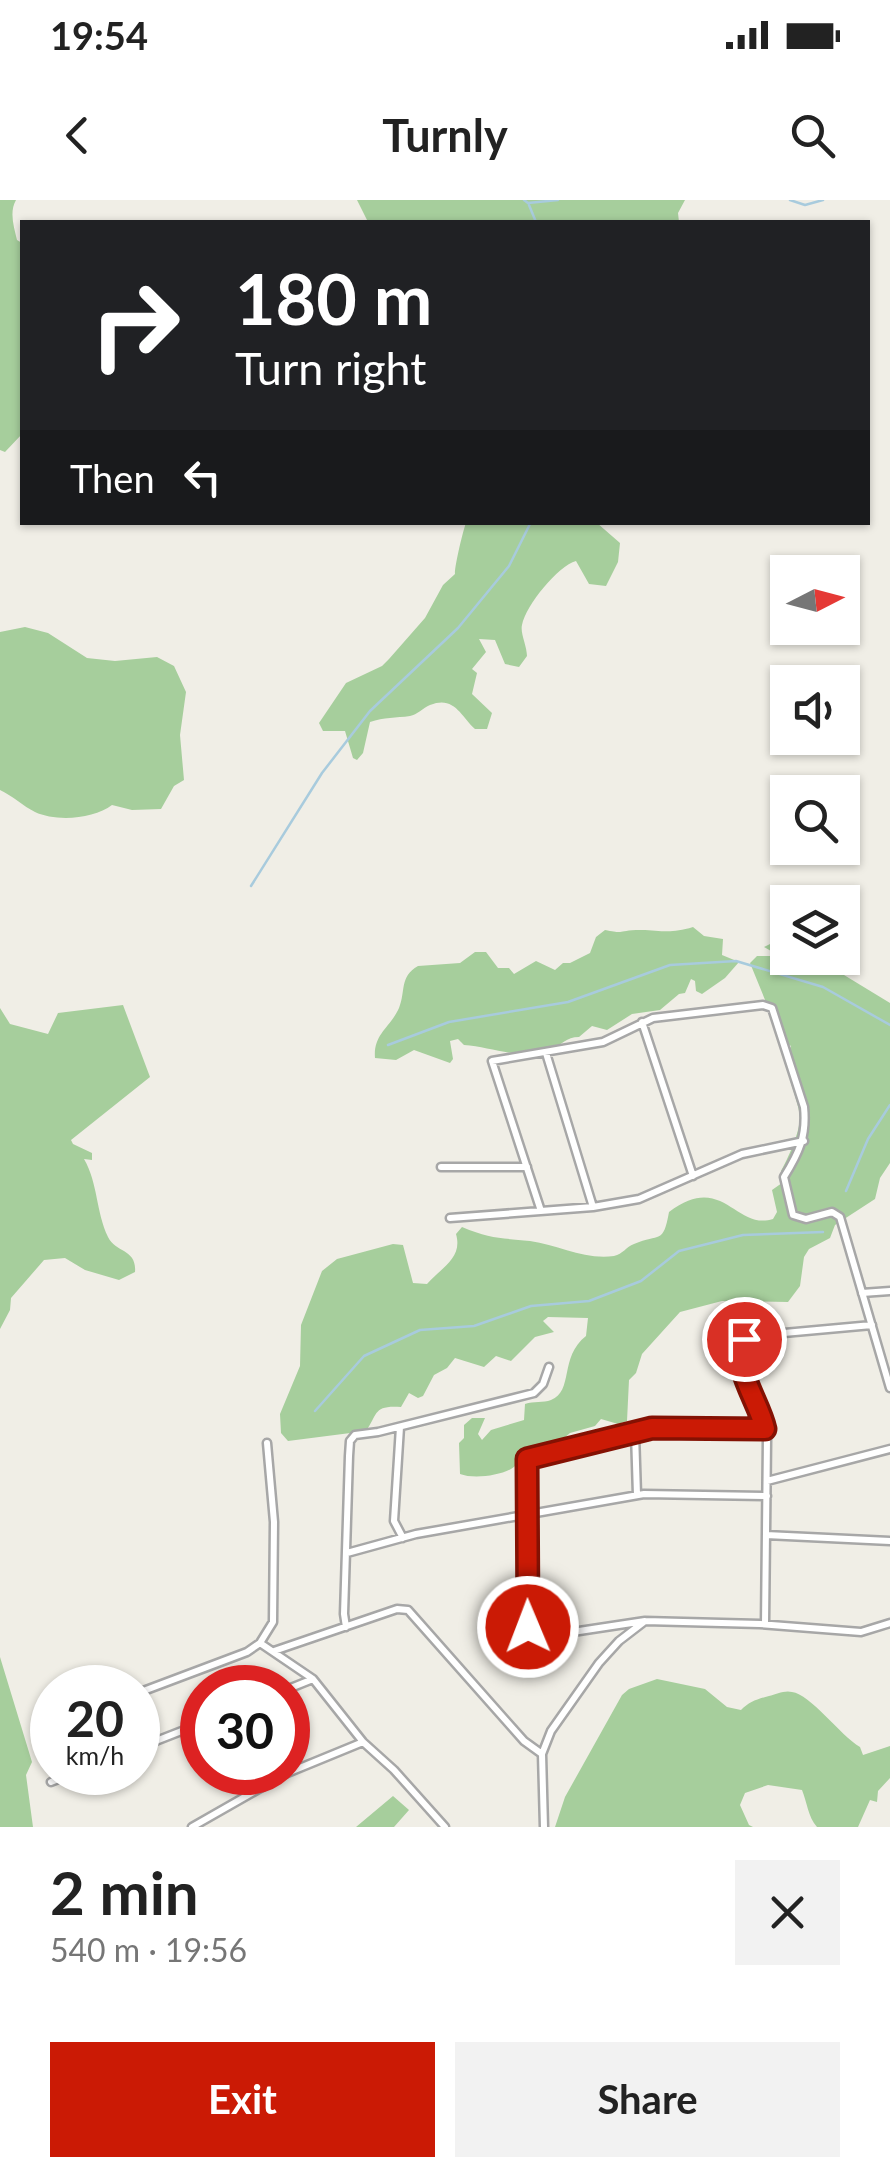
<!DOCTYPE html>
<meta charset="utf-8">
<style>
:root{--surface:#fff;--page:#f2f2f2;--text:#222;--muted:#767676;--accent:#cb1a05}
body{margin:0;font-family:Lato,sans-serif;background:var(--page);color:var(--text);height:100vh;display:flex;flex-direction:column;font-size:38px;white-space:nowrap}
*{box-sizing:border-box;margin:0}
p{font-size:32px;color:var(--muted)}
.icon{flex:none;width:55px;height:55px;fill:none;stroke:currentColor;stroke-width:2;stroke-linecap:round;stroke-linejoin:round}
.map{position:relative;height:1627px;overflow:hidden}
.drawer{display:flex;flex-direction:column;background:var(--surface);flex:1}
.drawer>*{flex:none}
.top-card{position:absolute;left:20px;top:20px;width:850px;height:305px;border-radius:0px;box-shadow:0 2px 8px #0004;background:#202124;color:#fff;overflow:hidden}
.needle{width:65px;rotate:84deg}
.tools{position:absolute;left:770px;top:355px;display:grid;gap:20px}
.tools a{display:grid;place-items:center;width:90px;height:90px;border-radius:0px;background:var(--surface);box-shadow:0 2px 8px #0004;font-size:50px}
.speed{position:absolute;left:30px;top:1465px;display:flex;gap:20px;font-size:50px;font-weight:700;text-align:center}
.speed>*{display:grid;place-content:center;width:130px;height:130px;border-radius:50%;background:var(--surface);box-shadow:0 2px 8px #0004;line-height:1}
.speed small{font-size:25px;font-weight:400}
.speed .limit{border:15px solid #d22;background:#fff;color:#111}
.pin{position:absolute;display:grid;place-items:center;width:85px;height:85px;color:#fff;margin:-42px;border:5px solid #fff;border-radius:50%;box-shadow:0 2px 10px #0007}
.me{position:absolute;width:110px;margin:-55px;rotate:359deg;stroke-linejoin:round;filter:drop-shadow(0 0 8px #0008)}
.turn{display:flex;align-items:center;gap:35px;height:210px;padding:0 50px;font-size:45px}
.turn .icon{width:130px;height:130px;stroke-width:2.5}
.turn b{display:block;font-size:70px;line-height:85px}
.then{display:flex;align-items:center;height:95px;padding:0 50px;background:#0003;gap:20px;font-size:38px}
.round{display:grid;place-items:center;flex:none;width:105px;height:105px;border-radius:0px;background:var(--page)}
.headline{display:flex;align-items:center;justify-content:space-between;height:170px;padding:0 50px}
h1{font-size:60px;font-weight:700;line-height:75px}
.button{display:flex;gap:20px;margin-top:auto;padding:20px 50px}
.button a{flex:1;height:115px;border-radius:0px;background:var(--accent);color:#fff;font-size:40px;font-weight:700;line-height:115px;text-align:center}
.button a+a{background:var(--page);color:var(--text)}
.status{display:flex;justify-content:space-between;align-items:center;height:70px;padding:0 50px;background:var(--surface);direction:ltr}
.status svg{height:28px;fill:currentColor}
header{display:flex;justify-content:space-between;align-items:center;height:130px;padding:0 50px;background:var(--surface);font-size:45px;font-weight:700}
.map>svg:first-child{display:block}
</style>
<div class="status"><b>19:54</b><svg viewBox="0 0 49 12"><path d="M0 12V9h3v3zM5 12V6h3v6zM10 12V3h3v9zM15 12V0h3v12zM26 1h20v11H26zM47 4h2v5h-2z"/></svg></div>
<header><svg class="icon" aria-label="back" viewBox="0 0 24 24"><path d="M15 5l-7 7 7 7"/></svg>Turnly<svg class="icon" aria-label="search" viewBox="0 0 24 24"><circle cx="10" cy="10" r="6"/><path d="M15 15l6 6"/></svg></header>
<div class="map">
<svg width="890" height="1627" viewBox="0 0 890 1627">
<rect width="100%" height="100%" fill="#f0eee6"/>
<path fill="#a6ce9c" d="M0,0H16C9,12 14,27 17,40L22,43V234L5,252L0,250Z
M357,0H685L678,13L679,22H368Z
M466,323H597L620,343L618,362L606,386L589,384L576,361C558,366 526,405 522,425C520,433 527,446 527,456L519,467L505,464L495,440L479,439L486,452L472,469L477,473L472,494L492,513L487,529H475C461,516 454,495 430,505C423,508 417,515 410,516C396,518 384,517 370,522L363,553L357,560L353,558L345,531H323L319,523L346,483L382,466L389,459L425,418L443,385L455,374C454,369 463,330 466,323Z
M25,427L48,433L87,458L115,461L157,457L174,466L186,492L180,535L184,580L174,586L161,609L132,610L112,605C94,619 56,622 35,612C23,606 13,596 0,590V432Z
M693,727L704,736L723,739L722,755L739,762L725,778L702,794L696,791L695,781L691,779L685,793L679,794L660,810L632,814L607,830L592,826L579,837C566,837 562,845 551,849C544,852 534,852 527,853C505,855 485,846 464,845L458,839L450,841L453,859L450,863L414,850L396,860L375,858C373,834 390,828 399,808C406,791 399,777 418,766L460,763L475,752H486L498,768H509L514,774L536,761L555,770L563,763H570L590,753L596,737L605,730C625,734 617,731 636,730C659,729 667,735 693,727Z
M772,743L787,748L788,758H819L825,769L844,775L890,803V963L880,978L875,999L835,1025L830,1038L809,1049L804,1057L800,1086L788,1102L722,1101L680,1112L642,1154L636,1173L629,1180L627,1221L618,1224L601,1219L595,1226L570,1233L549,1251H530C524,1256 518,1265 511,1269C498,1276 473,1279 460,1274L459,1243L464,1238V1225L472,1218H485L478,1234L482,1240L491,1230L524,1220L525,1204C534,1201 543,1203 551,1200C574,1191 559,1157 586,1136L588,1118L548,1117L543,1121L554,1132L535,1137L511,1161L496,1156L484,1167L455,1158L447,1168L434,1175L423,1196L418,1198L409,1193L401,1207C373,1205 378,1214 366,1231L288,1241L281,1233L280,1214L300,1166L301,1125L322,1071L337,1059L393,1044L403,1045L413,1083L427,1084C442,1067 463,1058 456,1034L462,1027C490,1039 502,1038 530,1041C559,1045 584,1060 614,1056C623,1054 626,1047 634,1044C660,1033 663,1045 669,1012C723,971 735,1031 773,1019L777,1012L772,990L789,978L781,971C788,959 800,931 800,918C798,894 780,869 791,846L781,839L750,763L757,756H772L771,751L764,747Z
M123,805L150,877L71,940L73,944L92,953V960L84,959C98,983 96,1012 108,1037C116,1053 137,1049 135,1072L119,1080L85,1070L65,1058L44,1060L11,1098L10,1110L0,1129V808L10,824L48,834L58,813Z
M0,1457L32,1562L26,1575L33,1627H0Z
M657,1479L705,1489L727,1507L741,1510C749,1502 757,1499 769,1496C776,1494 785,1490 792,1492C810,1494 840,1535 860,1547L863,1555L890,1546V1578L878,1591L877,1602L870,1600L858,1627H817C808,1617 807,1602 802,1590L768,1585L745,1593L740,1605L749,1625L753,1627H555L565,1597L622,1495L629,1489Z
M393,1596L409,1610L394,1627H356Z"/>
<g fill="none" stroke-linecap="round" stroke-linejoin="round">
<path stroke="#a8cbdd" stroke-width="2.5" d="M524,0L528,3L558,0
M790,0L805,5L823,0
M529,5L536,22
M251,686L322,573L370,511L458,428L509,366L531,322
M388,845L449,822L568,802L670,765L736,761L823,787L890,825
M846,991L868,939L890,905
M315,1211L364,1156L420,1130L474,1126L531,1106L589,1101L641,1081L679,1051L743,1035L823,1032"/>
<g stroke="#a7a7a7" stroke-width="11">
<path id="minor" d="M642,822L693,976
M546,853L593,1007
M441,967H527
M541,1011L492,861L603,842L653,818L763,805L772,808L804,907C807,936 799,953 784,977L793,1015L806,1019L832,1012L840,1017L890,1188
M450,1018L593,1007L639,999L742,954L804,941
M862,1093L890,1091
M400,1227L394,1321L403,1338
M635,1233L637,1295
M767,1281L890,1249
M766,1335L890,1341
M347,1353L416,1334L644,1294L767,1296
M645,1421L533,1438L528,1427L527,1259L652,1227L765,1229
M765,1424L767,1239L743,1170L741,1144L750,1136L872,1125
M346,1427L344,1414L349,1256L350,1241L355,1235L378,1232L534,1193L543,1184L549,1167
M260,1443L313,1479L363,1542L394,1570L445,1627
M274,1451L397,1409L408,1410L524,1541L542,1554
M288,1489L313,1479
M138,1493L247,1452L260,1443L273,1422L274,1322L267,1243
M138,1548L202,1523
M51,1582L76,1572
M192,1627L285,1574L363,1542
M544,1627L542,1554L551,1531L599,1463L619,1441L645,1421L760,1424L861,1432L890,1423"/>
</g>
<use href="#minor" stroke="#fff" stroke-width="6"/>
</g>
<g fill="none" stroke-linecap="round" stroke-linejoin="round">
<g stroke="#841103" stroke-width="25">
<path id="route" d="M528,1427L527,1259L652,1228L765,1229C759,1201 731,1167 744,1139"/>
</g>
<use href="#route" stroke="#cb1a05" stroke-width="18"/>
</g>
</svg>
<div class="tools">
<a><svg class="needle" viewBox="-14 -14 28 28"><path d="M0-13l5 13h-10z" fill="#e53935"/><path d="M0 13l5-13h-10z" fill="#767676"/></svg></a>
<a><svg class="icon" aria-label="sound" viewBox="0 0 24 24"><path d="M4 9h4l5-4v14l-5-4H4zM17 9q2 3 0 6"/></svg></a>
<a><svg class="icon" aria-label="search" viewBox="0 0 24 24"><circle cx="10" cy="10" r="6"/><path d="M15 15l6 6"/></svg></a>
<a><svg class="icon" aria-label="layers" viewBox="0 0 24 24"><path d="M12 4l9 5-9 5-9-5zM3 14l9 5 9-5"/></svg></a>
</div>
<div class="speed"><div>20<small>km/h</small></div><div class="limit">30</div></div>
<div class="pin" style="left:744px;top:1139px;background:#d93025"><svg class="icon" aria-label="arrive" viewBox="0 0 24 24"><path d="M6 21V4h12l-3 4 3 4H6"/></svg></div>
<svg class="me" style="left:528px;top:1427px" viewBox="-20 -20 40 40"><circle r="17" fill="#cb1a05" stroke="#fff" stroke-width="3"/><path d="M0-11L8 9 0 5-8 9z" fill="#fff"/></svg>
<div class="top-card">
<div class="turn"><svg class="icon" aria-label="right" viewBox="0 0 24 24"><path d="M7 20v-9h11M14 6l5 5-5 5"/></svg><div><b>180 m</b>Turn right</div></div>
<div class="then">Then<svg class="icon" aria-label="left" viewBox="0 0 24 24"><path d="M17 20v-9H6M10 6l-5 5 5 5"/></svg></div>
</div>
</div>
<section class="drawer">
<div class="headline"><div><h1>2 min</h1><p>540 m · 19:56</p></div><a class="round"><svg class="icon" aria-label="close" viewBox="0 0 24 24"><path d="M6 6l12 12M18 6L6 18"/></svg></a></div>
<div class="button"><a>Exit</a><a>Share</a></div>
</section>
